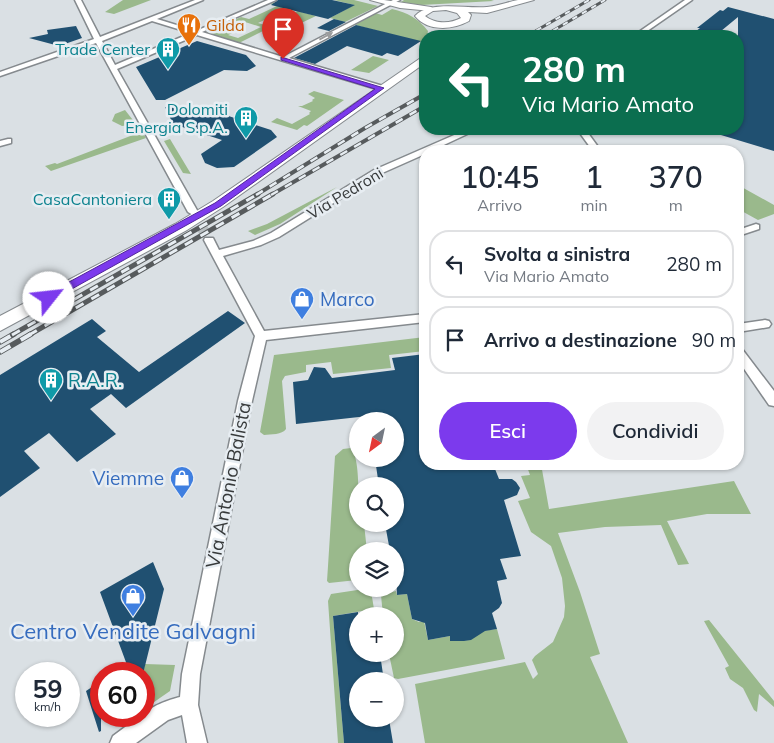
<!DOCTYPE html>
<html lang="it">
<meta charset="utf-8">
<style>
:root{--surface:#fff;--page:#f2f2f3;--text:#1f2937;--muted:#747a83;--line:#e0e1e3;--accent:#7c3aed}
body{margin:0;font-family:Mulish,sans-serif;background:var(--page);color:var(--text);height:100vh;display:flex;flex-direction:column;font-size:19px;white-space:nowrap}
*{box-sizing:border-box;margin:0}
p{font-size:16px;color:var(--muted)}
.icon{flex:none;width:28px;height:28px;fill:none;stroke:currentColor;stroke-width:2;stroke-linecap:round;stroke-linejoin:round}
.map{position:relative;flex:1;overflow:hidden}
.panel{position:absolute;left:419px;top:145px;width:325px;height:325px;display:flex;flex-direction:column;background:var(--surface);border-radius:20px;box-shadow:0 1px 4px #0004}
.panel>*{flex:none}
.banner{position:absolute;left:419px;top:30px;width:325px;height:105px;border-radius:20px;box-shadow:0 1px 4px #0004;background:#0b6e4f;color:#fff;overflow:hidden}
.needle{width:32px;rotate:213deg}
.buttons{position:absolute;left:349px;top:412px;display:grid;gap:10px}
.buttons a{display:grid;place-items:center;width:55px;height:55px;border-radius:50%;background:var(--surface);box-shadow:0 1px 4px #0004;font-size:25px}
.speed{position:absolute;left:15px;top:662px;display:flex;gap:10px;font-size:25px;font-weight:700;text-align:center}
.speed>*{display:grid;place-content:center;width:65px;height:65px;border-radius:50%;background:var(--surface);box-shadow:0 1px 4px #0004;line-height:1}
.speed small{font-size:12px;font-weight:400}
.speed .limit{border:8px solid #d22;background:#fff;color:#111}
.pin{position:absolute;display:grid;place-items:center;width:42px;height:42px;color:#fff;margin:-51px -21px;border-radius:50% 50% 50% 0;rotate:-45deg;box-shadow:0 0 5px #0007}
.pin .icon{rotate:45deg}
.me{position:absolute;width:55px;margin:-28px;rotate:61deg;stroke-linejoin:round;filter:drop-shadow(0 0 4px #0008)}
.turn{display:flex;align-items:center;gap:18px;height:105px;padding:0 20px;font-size:22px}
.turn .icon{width:65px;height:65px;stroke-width:2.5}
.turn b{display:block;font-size:35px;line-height:42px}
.eta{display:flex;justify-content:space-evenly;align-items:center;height:85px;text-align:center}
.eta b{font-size:30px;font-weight:600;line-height:35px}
.cta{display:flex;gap:10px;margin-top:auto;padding:10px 20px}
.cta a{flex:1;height:58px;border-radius:30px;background:var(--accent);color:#fff;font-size:20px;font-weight:600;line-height:58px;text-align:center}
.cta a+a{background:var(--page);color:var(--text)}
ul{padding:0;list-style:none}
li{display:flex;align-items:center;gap:15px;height:68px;margin:0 10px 8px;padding:0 10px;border:2px solid var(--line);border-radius:20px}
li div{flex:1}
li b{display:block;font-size:19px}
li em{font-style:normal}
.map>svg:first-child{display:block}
</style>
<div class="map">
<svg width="774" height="743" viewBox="0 0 774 743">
<rect width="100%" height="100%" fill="#dae0e4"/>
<path fill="#9ab98c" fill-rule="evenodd" d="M123,0H151L114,14L105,12Z
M281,0L288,9L258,23L265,25L270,23L288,28C282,31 277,28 270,32L265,30L239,43L205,33L241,17L249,19L277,6L270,4ZM242,21L261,27L238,38L228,35L243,28L233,25Z
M334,0H354L378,6L345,22L330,18L354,5Z
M404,0H491L494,1L421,5L401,2Z
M392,9C408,13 418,18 428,31L427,36H425V43L355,25L375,13L382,15Z
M298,11L316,16L297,25L279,20Z
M373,56L389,60L369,73L351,70Z
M314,91L344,100L307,126L304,125L297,130L271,122L277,118L292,124L310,114L309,113L311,111L298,106H302L313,101L312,100L315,98L308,94Z
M125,110L136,124L122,126L112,121L115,114Z
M140,129L146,138L51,171L45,166L55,163L57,164L133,135L130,133Z
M170,139L191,174L183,173L164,141Z
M738,185L774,205V214L758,220L738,209Z
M337,187L280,224L255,235L248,231L267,224Z
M425,337V351L389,355L391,368L333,374L331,362L306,365V372L285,376L282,381L286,429C282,435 271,434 264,435L260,432L274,355Z
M351,448C361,459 358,507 358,524H364L367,551H358L357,580L329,583L327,581L328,566L335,456L343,449Z
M526,464H541L549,509L734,481L751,514H707L667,521L689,564L678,565L661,525L605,527L558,533L580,592L600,654L590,657L628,743H425L415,684L525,662L533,679L538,674L532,660L535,656L553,642L564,617L565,606L562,578L551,546L531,532L518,501L530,498L521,476L530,475Z
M364,589L371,591L374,609L333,616L344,743H338L328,601L331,594Z
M396,591L397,595L407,594L412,619L419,622L424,621L428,640L450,636V641L471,640L474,632L497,629L505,659L398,679L394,678L389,654H395V616H383L381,595Z
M709,620L774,701V707L759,694L757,712L754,710L743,688L730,679L725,668L729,666L704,621Z
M145,664L175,665L170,691L144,709L143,674Z"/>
<path fill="#205071" d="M278,0H332L355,5L328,19L271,5Z
M728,7L774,19V151L711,132V129H738V17L715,36H690L700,28H697L720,10L723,11Z
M334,19L346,22L329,31L317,28Z
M356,25L421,41L398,56L387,53L382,56L347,46L315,64L294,58Z
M76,26L82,38L59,46L29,38L48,34L47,30Z
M197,41L246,55L256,66L247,71L224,70L165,100H156L136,67Z
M165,107H201L271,130L277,137L234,167L217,168L205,163L201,154L222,140L173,124Z
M228,311L245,323L126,408L111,394L90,409L116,434L77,462L49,433L24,451L40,468L0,497V375L92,319L106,331L97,337L139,372Z
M425,354V464H493L499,479H512L516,482L520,488L517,495L504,500L521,556L500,559L507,579L497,581L502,603L499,608L492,613L497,629L485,631L471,640L464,641H450V636L428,640L425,623L412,619L407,594L397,595L395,551H390L385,524H395V486H379L375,459H395V421H368V416L296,424L293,382L308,380L314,367L325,368L332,378L395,370L392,358Z
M153,562L164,589L143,674H113L127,665L100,592Z
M358,612V654H380L384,681H358V719H389L393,743H344L333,616Z
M101,681V731L99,732L86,691Z"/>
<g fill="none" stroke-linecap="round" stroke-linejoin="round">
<path stroke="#b9bfc2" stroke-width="11" stroke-dasharray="11 5" stroke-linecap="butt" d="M193,212L209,240"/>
<g stroke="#858a8e" stroke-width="3">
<path id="street" d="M75,0H81L100,37L195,0H203L157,19L196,31L268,0H276L202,32L283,57L393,0H400L289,58L383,86L384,88L380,90L197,35L117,69L198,212L193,215L188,212L96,43L0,76V72L94,39ZM152,21L191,33L115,65L102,41Z
M685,0H692L640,36H633Z
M468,129H478L431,151H425V154L380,174L279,237L261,245L223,256L264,331L425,314V322L266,340L252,401L200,674L198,705L207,743H187L182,715L168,720L136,743H110L113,736L140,716H144C149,706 169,700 180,697L182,674L238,401L255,336L204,240L205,238H213L219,250L253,241L271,233L374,170Z
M577,129H585L601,151H593Z
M8,139H11V143L0,146V141Z
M756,224L759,225V229L738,236V230Z
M765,320L769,321L771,324L769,327L738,332V324Z
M738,347L742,349L774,391V406L769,405L738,360Z"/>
</g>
<g stroke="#858a8e" stroke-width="2">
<path id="secondary" d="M370,0H384L431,7L435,9L431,11L400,8Z"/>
</g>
<g stroke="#858a8e" stroke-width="2">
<path id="primary" d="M518,0H534L487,13L468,12L471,15L469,21C453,30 428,32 415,16C430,0 465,9 487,7C497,6 508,2 518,0ZM446,10L457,13L461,18C450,24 435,24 425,16L433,11Z
M425,55V63L223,207L187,230L0,331V316L175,224L213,201Z"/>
</g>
<use href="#street" fill="#fff" fill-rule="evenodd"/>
<use href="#secondary" fill="#fff" fill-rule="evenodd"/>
<use href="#primary" fill="#fff" fill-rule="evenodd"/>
<g stroke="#575b5d" stroke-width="3">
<path id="rail-far3" d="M527,36L589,0
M544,36L605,0"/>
</g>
<g stroke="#575b5d" stroke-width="4">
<path id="rail-far2" d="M256,195L365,128L425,94
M271,195L425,106"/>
</g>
<g stroke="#575b5d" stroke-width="5">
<path id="rail-far1" d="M12,335L258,194
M29,335L273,194"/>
</g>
<g stroke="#575b5d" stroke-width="5.5">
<path id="rail" d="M0,342L14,334
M0,352L31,334"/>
</g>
<use href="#rail-far3" stroke="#e7edf2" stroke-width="2" stroke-dasharray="5.5" stroke-linecap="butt"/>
<use href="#rail-far2" stroke="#e7edf2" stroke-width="2.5" stroke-dasharray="8" stroke-linecap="butt"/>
<use href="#rail-far1" stroke="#e7edf2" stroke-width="3" stroke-dasharray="9" stroke-linecap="butt"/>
<use href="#rail" stroke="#e7edf2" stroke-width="4" stroke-dasharray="12" stroke-linecap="butt"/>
</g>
<defs><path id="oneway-solid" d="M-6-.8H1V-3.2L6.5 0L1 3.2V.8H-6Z" transform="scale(1.25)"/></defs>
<use fill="#9b9c9d" href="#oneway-solid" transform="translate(326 36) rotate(-28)"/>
<path fill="#7c3aed" stroke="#51269a" d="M281,57L384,88L221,206L52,300H45V295L215,203L375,89L281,60Z"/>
<defs>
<g id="restaurant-pin" transform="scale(1.25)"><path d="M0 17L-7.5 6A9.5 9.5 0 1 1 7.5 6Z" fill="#e8710a" stroke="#e7edf2"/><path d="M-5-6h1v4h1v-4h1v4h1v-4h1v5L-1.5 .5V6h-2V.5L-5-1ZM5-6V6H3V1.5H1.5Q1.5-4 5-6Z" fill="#fff"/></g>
<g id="building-pin" transform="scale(1.25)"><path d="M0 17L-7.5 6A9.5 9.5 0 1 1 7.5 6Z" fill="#0f9aa8" stroke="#e7edf2"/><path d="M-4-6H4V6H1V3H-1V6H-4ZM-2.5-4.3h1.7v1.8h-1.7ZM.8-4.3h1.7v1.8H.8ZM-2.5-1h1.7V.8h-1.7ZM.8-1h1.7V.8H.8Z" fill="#fff"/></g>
<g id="shop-pin" transform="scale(1.25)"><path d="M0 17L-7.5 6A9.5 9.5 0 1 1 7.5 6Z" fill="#3f7fe0" stroke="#e7edf2"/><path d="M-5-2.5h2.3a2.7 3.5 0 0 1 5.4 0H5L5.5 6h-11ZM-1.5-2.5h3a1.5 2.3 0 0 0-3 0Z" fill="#fff"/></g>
</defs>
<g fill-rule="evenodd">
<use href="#restaurant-pin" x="189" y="25"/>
<use href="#building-pin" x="168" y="49"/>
<use href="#building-pin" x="246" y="118"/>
<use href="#building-pin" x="169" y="199"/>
<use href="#shop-pin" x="302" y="299"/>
<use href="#building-pin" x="51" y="380"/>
<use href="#shop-pin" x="182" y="478"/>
<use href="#shop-pin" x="133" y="596"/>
</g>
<g text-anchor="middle" stroke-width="5" stroke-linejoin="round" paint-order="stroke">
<g font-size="16" fill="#c56008" stroke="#e7edf2" text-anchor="start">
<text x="206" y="31">Gilda</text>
</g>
<g font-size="16" fill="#0d838f" stroke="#e7edf2" text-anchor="end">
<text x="150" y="55">Trade Center</text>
<text x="228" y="115">Dolomiti<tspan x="228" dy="18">Energia S.p.A.</tspan></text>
<text x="152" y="205">CasaCantoniera</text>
</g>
<g font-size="16" fill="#373a3b" stroke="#e7edf2">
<text transform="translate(345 193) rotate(-31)" y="6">Via Pedroni</text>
</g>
<g font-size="19" fill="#366cbe" stroke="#e7edf2" text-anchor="start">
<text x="320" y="306">Marco</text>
<text x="164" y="485" text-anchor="end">Viemme</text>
</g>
<g font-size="19" fill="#0d838f" stroke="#e7edf2" text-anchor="start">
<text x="68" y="387">R.A.R.</text>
</g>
<g font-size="19" fill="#373a3b" stroke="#e7edf2">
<text transform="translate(228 485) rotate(-79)" y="7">Via Antonio Balista</text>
</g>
<g font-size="22" fill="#366cbe" stroke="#e7edf2">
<text x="133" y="639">Centro Vendite Galvagni</text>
</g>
</g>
</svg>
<div class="buttons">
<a><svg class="needle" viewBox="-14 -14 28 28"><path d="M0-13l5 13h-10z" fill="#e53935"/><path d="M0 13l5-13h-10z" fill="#747a83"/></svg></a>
<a><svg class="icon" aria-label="search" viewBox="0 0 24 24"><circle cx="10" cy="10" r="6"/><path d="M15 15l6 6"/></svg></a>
<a><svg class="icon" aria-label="layers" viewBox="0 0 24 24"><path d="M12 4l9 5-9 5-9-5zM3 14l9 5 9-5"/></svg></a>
<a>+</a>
<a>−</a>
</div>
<div class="speed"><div>59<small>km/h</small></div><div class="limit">60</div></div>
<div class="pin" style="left:283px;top:59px;background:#d93025"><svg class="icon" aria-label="arrive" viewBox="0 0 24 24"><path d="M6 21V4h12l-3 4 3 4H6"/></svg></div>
<svg class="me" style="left:49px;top:298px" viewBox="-20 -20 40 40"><circle r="19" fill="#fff"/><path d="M0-13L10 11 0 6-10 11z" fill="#7c3aed"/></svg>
<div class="banner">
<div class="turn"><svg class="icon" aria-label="left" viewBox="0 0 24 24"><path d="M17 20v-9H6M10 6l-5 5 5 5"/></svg><div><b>280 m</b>Via Mario Amato</div></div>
</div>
<section class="panel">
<div class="eta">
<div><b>10:45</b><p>Arrivo</p></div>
<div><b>1</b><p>min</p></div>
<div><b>370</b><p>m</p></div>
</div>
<ul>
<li><svg class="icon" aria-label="left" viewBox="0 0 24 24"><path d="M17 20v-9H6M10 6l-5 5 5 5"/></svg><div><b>Svolta a sinistra</b><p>Via Mario Amato</p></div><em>280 m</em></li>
<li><svg class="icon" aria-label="arrive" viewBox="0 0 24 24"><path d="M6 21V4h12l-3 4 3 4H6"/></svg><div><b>Arrivo a destinazione</b></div><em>90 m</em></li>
</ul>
<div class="cta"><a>Esci</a><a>Condividi</a></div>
</section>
</div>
